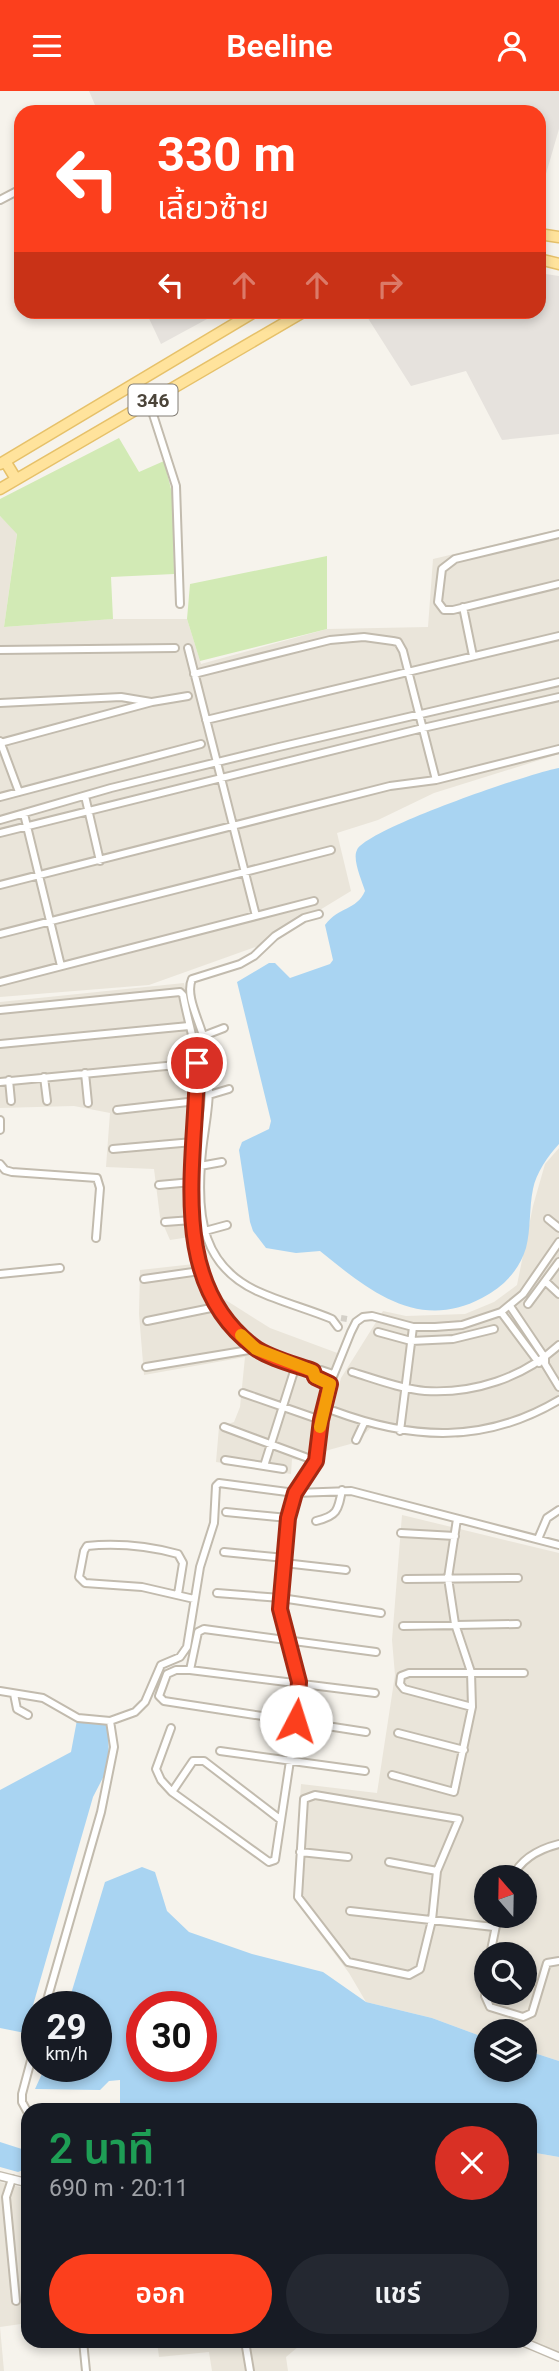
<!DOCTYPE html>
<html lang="th">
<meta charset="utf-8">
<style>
:root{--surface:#171b24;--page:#242831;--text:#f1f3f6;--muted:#9ea1a6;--accent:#fc3f1d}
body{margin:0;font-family:Roboto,"Noto Sans Thai",sans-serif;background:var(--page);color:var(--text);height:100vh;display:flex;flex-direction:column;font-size:26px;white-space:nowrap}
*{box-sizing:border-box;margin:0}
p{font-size:23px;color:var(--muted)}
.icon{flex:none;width:38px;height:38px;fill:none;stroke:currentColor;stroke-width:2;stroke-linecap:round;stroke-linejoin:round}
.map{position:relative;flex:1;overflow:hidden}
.side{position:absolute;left:21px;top:2012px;width:516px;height:245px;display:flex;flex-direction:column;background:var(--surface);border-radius:21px;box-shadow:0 4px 10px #0003}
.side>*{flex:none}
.guide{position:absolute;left:14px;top:14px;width:532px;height:214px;border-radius:21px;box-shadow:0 4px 10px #0003;background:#fc3f1d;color:#fff;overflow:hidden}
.needle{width:46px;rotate:340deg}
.fabs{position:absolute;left:474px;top:1774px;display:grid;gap:14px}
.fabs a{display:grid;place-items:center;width:63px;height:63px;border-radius:50%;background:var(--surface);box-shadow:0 4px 10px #0003;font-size:35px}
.speed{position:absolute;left:21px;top:1900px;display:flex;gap:14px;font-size:35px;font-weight:700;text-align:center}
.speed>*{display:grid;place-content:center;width:91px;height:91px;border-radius:50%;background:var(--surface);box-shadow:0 4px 10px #0003;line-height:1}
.speed small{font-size:18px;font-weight:400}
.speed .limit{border:10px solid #d22;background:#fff;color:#111}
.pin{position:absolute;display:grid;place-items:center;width:60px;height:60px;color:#fff;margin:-30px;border:4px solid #fff;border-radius:50%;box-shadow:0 2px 7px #0007}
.me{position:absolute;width:77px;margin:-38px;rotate:5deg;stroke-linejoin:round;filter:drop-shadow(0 0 5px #0008)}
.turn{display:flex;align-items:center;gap:24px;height:147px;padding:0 28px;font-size:32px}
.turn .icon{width:91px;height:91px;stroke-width:2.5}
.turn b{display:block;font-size:49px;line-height:60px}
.lanes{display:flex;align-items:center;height:66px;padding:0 28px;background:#0003;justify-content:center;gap:35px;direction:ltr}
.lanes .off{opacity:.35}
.round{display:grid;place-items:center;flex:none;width:74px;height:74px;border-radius:37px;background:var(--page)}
.headline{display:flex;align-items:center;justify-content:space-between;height:119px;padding:0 28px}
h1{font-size:42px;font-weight:600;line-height:52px;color:#1e9e55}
.action{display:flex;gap:14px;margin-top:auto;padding:14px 28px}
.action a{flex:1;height:80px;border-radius:42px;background:var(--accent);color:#fff;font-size:28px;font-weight:600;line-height:80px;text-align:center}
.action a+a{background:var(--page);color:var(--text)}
header{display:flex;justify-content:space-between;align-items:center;height:91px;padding:0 28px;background:var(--accent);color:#fff;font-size:32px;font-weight:600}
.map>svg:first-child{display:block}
</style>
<header><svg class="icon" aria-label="menu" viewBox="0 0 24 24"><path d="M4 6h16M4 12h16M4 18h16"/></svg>Beeline<svg class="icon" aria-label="person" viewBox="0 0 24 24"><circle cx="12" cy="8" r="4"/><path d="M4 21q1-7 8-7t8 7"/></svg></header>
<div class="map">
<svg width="559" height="2280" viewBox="0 0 559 2280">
<rect width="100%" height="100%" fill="#f6f3ec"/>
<path fill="#eae5da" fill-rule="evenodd" d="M0,425L17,442L4,536L112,528H187L201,573L327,538L428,536L433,468L559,438V663L434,702L378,729L337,742L351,800L264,853L149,894L0,906Z
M184,892L201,965V1023L194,1068L195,1107L213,1201L270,1237L340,1263L324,1306L312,1348L311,1371L292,1368L291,1383L216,1371L219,1336L234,1331L240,1316L245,1266L144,1284L139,1223L140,1179L194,1173L190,1146L170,1149L160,1126L154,1078L106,1076L110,1022L74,1015L0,1017V911Z
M559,1057V1311L479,1344L457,1347L451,1341L420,1344L371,1337L354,1352L325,1360L321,1358L341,1287L383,1220L406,1225L465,1223L494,1211L517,1194L533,1115L545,1073Z
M402,1424L559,1462V1970L525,1959V1941H486V1947L432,1927L366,1911L349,1882L293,1807L301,1693L377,1702L395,1584L392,1549ZM486,1787H525V1825H486ZM486,1864H525V1902H486Z
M530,2061L559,2066V2268L530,2250Z
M0,2091L28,2098V2232L0,2236L4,2280H0Z
M157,2251H304L286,2266L288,2280H212L209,2261L159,2266Z"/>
<path fill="#e6e2dd" d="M89,0H559V38L539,107V21H98Z
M539,182L559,185V343L502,349L466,280L411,295L364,221L539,220Z
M146,221H220L161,253Z"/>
<path fill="#d2eab5" d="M119,347L139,381L164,370L173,406L174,483L111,486L113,528L4,536L17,443L0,425V408Z
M327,465V538L200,570L187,528L190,493Z"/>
<path fill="#a9d4f2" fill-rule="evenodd" d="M559,677V1053C548,1065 536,1082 533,1098C529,1117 531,1138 526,1157C519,1180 503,1196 482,1207C418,1241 368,1199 320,1160L296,1162L266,1157L253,1140L250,1131L239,1059L242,1051L269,1038L271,1030L237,891L269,872H275L290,887L330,873L333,869L325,834C339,815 356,820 365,800C362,790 352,768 357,759C367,738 530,682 559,677Z
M77,1629L108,1633L109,1675L93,1706L25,1942L0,1937V1699L71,1661Z
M142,1776L155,1781L167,1820L189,1841L252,1863L323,1881L366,1911L432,1927L486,1947V1979H525V1959L559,1970V2066L530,2061V2020H120V1989L109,1990L100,1999L35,1998L45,1976H96V1916H67L105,1791ZM201,1916V1976H142V1916Z
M0,2051L28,2060V2077L18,2081L0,2076Z"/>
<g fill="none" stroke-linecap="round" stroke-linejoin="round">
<path stroke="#d4d0c8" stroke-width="6" stroke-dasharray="6 3" stroke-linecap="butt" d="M341,1227L347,1228"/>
<g stroke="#c2bbae" stroke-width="10">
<path id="minor" d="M0,109L21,98
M149,311L176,395L180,513
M559,443L455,468L442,478L438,511L444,519H453L559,493
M463,516L473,565
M188,557L256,825
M0,559L175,557
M194,583L330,549L364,546L393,550L398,551L403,560L436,689
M0,612L121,606L151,611
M206,629L559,545
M0,650L19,701
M0,652L152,611L188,605
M85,705L100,770
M0,706L201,653
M24,723L61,875
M0,729L111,697L279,656L559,591
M0,742L423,637L559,606
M0,794L390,695L436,689L559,658
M319,823L304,827L275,845L254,865L240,873L192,888C185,904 199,929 203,945C206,960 208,978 209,993C210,1019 202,1047 201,1073C197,1127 203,1175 257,1200C281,1211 308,1218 332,1228L338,1236
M0,843L331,759
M0,891L314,810
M0,919L180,901L183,904C187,927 195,950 197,972C200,999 194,1025 193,1052C189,1126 188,1207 254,1256C268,1267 296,1274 313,1281L321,1279L333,1283
M203,945L224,937
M0,953L189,935
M85,982L88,1012
M44,986L47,1010
M9,989L11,1010
M0,991L197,972
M209,1004L229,998
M117,1019L197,1010
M0,1029V1039
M113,1058L193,1051
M0,1073L5,1079L12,1081L97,1087L100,1097L96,1147
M200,1075L222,1071
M159,1094L192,1091
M548,1128L559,1137
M165,1131L192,1129
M205,1140L227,1134
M0,1183L60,1177
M144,1188L200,1180
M545,1190L559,1203
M528,1213L559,1171
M510,1215L545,1267V1273L559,1296
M501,1221L539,1272
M147,1230L216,1216
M378,1241L411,1250L453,1248L494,1238
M146,1276L255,1258
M313,1281L315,1286L330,1293
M352,1281C375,1288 401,1298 425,1300C473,1303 523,1287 559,1254
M243,1302L312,1326
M334,1320C412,1349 485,1353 559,1309
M224,1336L316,1370
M400,1340L413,1236
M356,1349L364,1332
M225,1369L283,1378
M264,1375L296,1274
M226,1421L288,1427
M316,1430C337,1425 338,1420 342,1399
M401,1442L455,1445
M538,1448L547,1427L559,1419
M224,1461L285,1467
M284,1472L346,1479
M406,1488L518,1487
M217,1502L281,1507L381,1522
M178,1503L183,1472L178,1463C148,1455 118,1452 87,1455L84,1460L79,1486L85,1492L142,1496L194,1508
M403,1535L517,1533
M190,1579L198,1541L204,1538L376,1561
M0,1600L43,1607L78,1627L110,1630L135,1621L145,1611L161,1574L180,1566L187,1556L200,1476L214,1432L216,1395L219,1392L295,1402L351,1400L559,1454
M14,1603L17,1618L28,1624
M472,1616L404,1598L400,1593L401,1585L409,1582H524
M171,1637L156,1678L161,1689L172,1701L269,1771L275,1769L296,1630L299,1591L280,1518L288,1427L295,1402L316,1370L321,1329L330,1293L351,1241L356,1231L363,1226L372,1225L413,1236H435L462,1234L501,1221L523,1203L559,1151
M366,1641L164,1610L159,1605L167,1583L176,1579H190L375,1602
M398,1642L464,1659
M220,1660L365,1680
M392,1684L454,1701L472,1616L471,1581L455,1533L448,1487L457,1428
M172,1701L193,1670H204L281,1729
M315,1704L459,1728L437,1780L432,1829L420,1878L409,1884L348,1871L298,1806L304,1708Z
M300,1761L348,1766
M389,1771L437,1780
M512,1787C521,1767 539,1758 559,1753
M350,1820L494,1836
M490,1864L498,1825
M486,1894L485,1905L490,1916L523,1926L532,1922L547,1872L559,1870
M45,1916L101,1721L114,1656L110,1630
M28,2022L22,2011V2003L37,1947
M12,2088L6,2106L16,2210
M83,2250L86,2280
M245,2250L250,2280"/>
</g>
<g stroke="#c2bbae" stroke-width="10">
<path id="tertiary" d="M0,2085L28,2092
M521,2250L559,2266"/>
</g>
<g stroke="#e6c16a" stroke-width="13">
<path id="primary" d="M539,143L559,146
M539,168L559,173
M5,370L16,388
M0,373L256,220
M0,398L305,220"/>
</g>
<use href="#minor" stroke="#fff" stroke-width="6"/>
<use href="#tertiary" stroke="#fff" stroke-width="7"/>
<use href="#primary" stroke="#ffe39c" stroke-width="10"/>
</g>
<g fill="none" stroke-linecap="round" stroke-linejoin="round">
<g stroke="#a42913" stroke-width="18">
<path id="route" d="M197,972C197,1067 165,1189 254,1256C268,1267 296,1274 313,1280L315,1286L330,1293L321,1329L316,1370L295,1402L288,1427L280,1518L299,1591L296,1630"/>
</g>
<use href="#route" stroke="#fc3f1d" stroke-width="12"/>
<path stroke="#f59e0b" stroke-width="12" d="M241,1244L256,1258L313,1280L315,1286L330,1293L320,1336"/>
</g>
<g text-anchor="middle" stroke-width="6" stroke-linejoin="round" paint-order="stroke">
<rect fill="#fff" stroke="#817c74" stroke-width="2" x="128.5" y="293.5" width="49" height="31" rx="5"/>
<g font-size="19" font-weight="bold" fill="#4b4439">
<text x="153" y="316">346</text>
</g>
</g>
</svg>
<div class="fabs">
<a><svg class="needle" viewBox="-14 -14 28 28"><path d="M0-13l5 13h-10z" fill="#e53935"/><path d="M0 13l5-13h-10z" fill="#9ea1a6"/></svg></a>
<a><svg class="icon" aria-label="search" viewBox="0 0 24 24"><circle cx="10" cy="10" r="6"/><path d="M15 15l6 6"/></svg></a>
<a><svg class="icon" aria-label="layers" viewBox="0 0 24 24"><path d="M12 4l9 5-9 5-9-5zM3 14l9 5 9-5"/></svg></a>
</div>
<div class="speed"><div>29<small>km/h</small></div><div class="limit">30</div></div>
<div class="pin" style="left:197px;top:972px;background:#d93025"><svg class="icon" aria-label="arrive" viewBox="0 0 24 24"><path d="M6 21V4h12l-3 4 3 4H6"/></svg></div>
<svg class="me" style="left:296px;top:1630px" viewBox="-20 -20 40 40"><circle r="19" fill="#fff"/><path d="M0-13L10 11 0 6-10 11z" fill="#fc3f1d"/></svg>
<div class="guide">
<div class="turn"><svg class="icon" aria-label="left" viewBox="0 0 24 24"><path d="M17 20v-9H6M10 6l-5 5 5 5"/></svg><div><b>330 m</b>เลี้ยวซ้าย</div></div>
<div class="lanes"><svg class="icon" aria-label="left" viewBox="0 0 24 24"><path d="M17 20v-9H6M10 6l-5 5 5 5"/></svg><svg class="icon off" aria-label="ahead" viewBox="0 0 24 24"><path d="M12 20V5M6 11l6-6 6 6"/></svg><svg class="icon off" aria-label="ahead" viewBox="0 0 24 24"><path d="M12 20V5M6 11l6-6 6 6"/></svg><svg class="icon off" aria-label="right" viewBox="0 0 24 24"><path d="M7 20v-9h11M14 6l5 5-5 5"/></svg></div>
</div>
<section class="side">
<div class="headline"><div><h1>2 นาที</h1><p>690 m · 20:11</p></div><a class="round" style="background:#d93025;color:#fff"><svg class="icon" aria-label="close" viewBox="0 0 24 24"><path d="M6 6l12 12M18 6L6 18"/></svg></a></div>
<div class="action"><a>ออก</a><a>แชร์</a></div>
</section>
</div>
